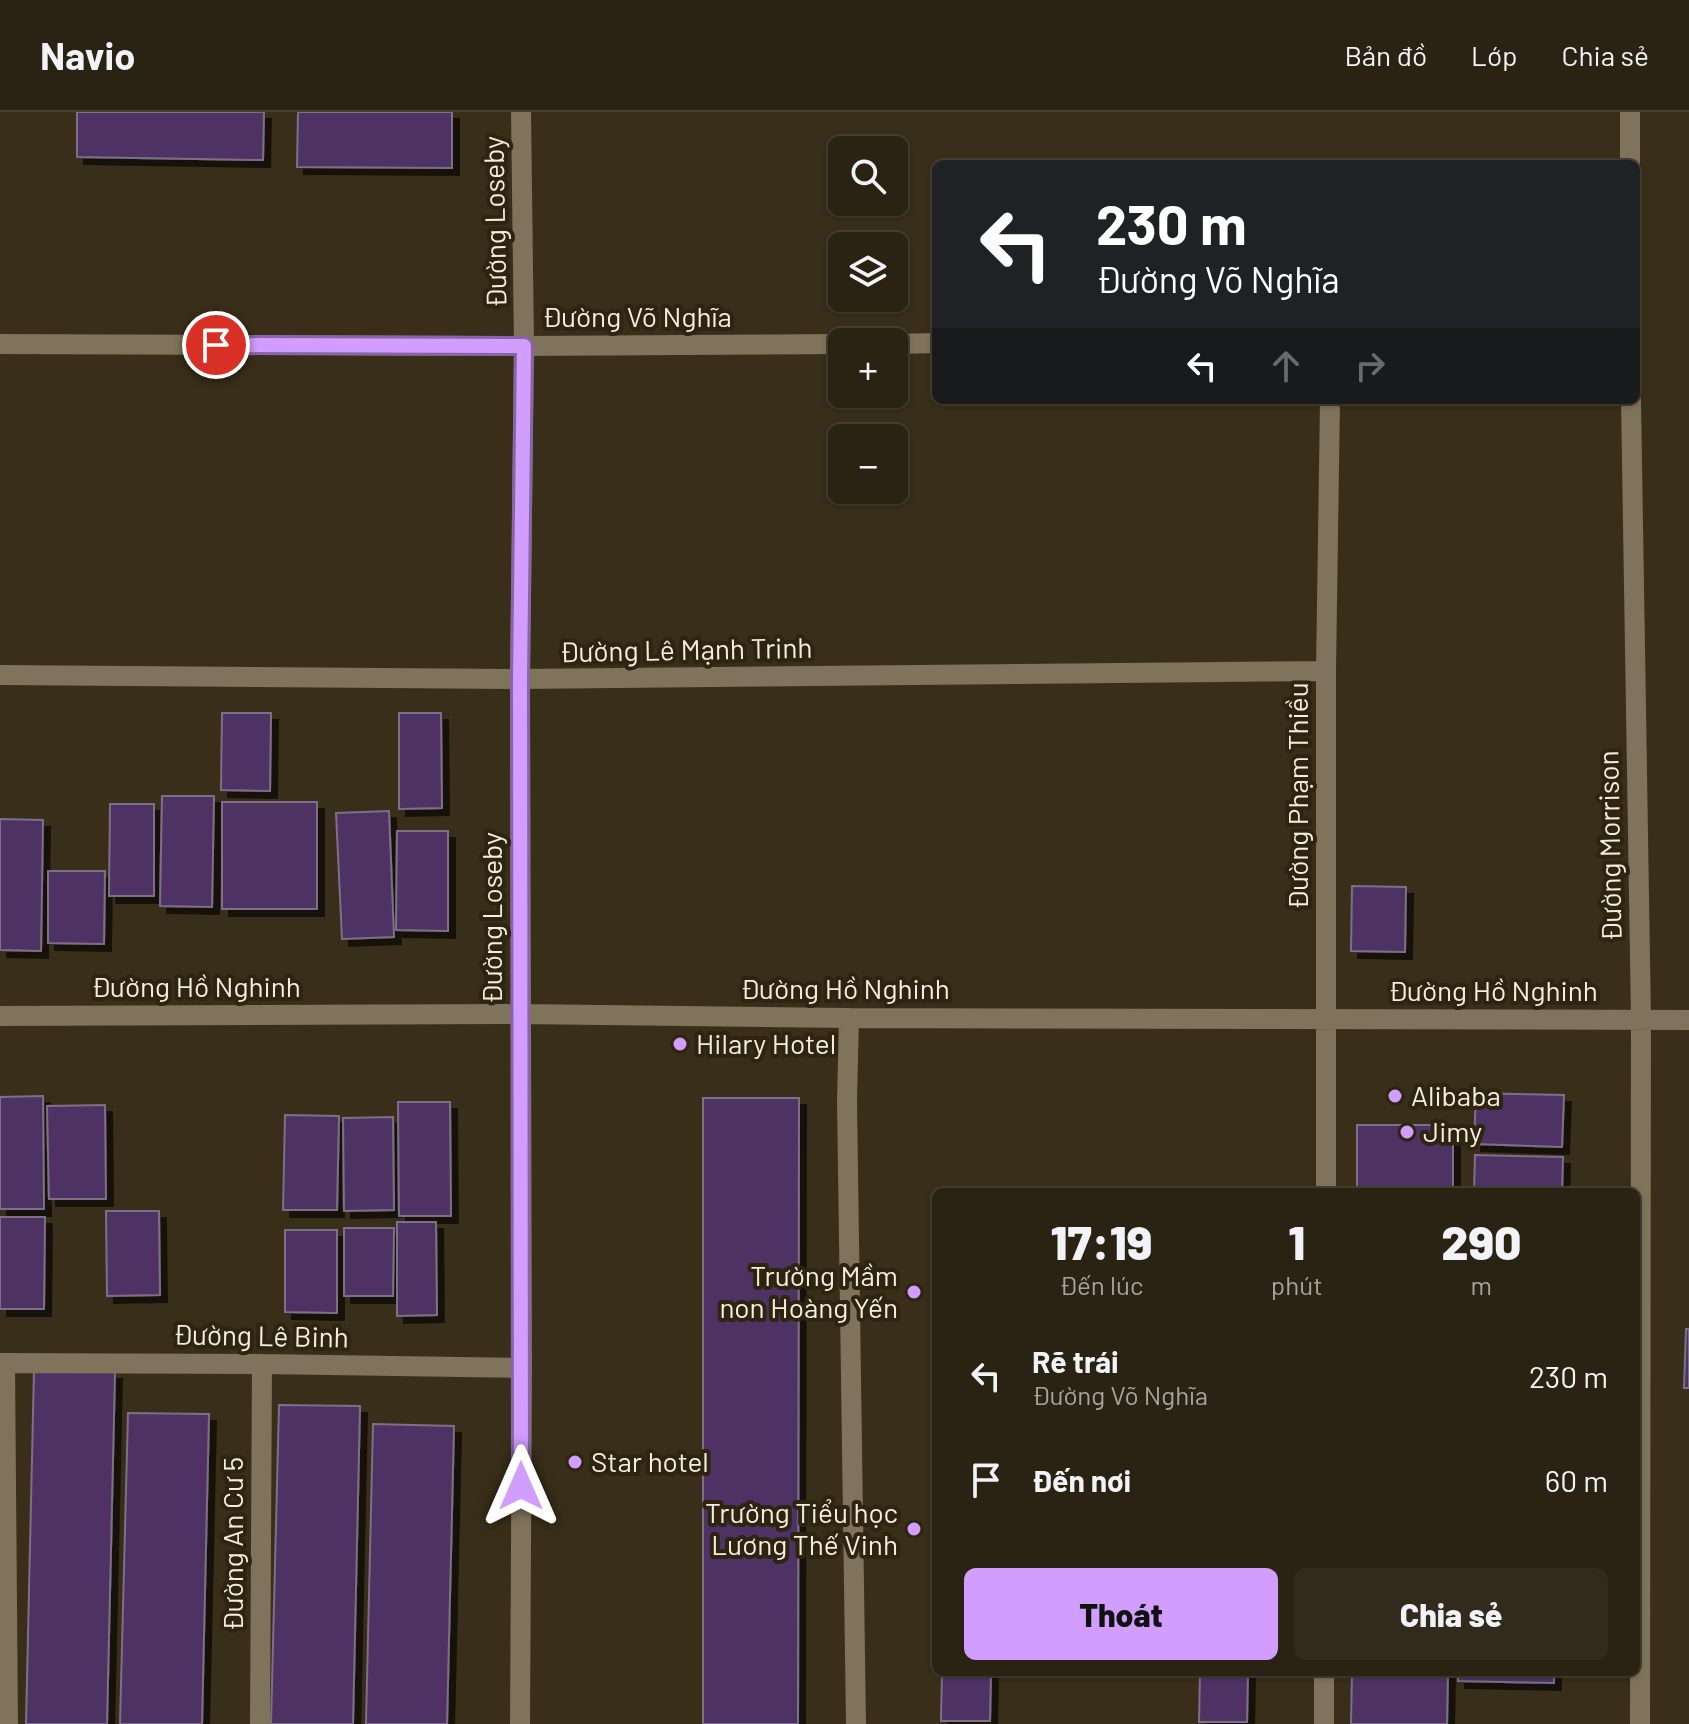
<!DOCTYPE html>
<html lang="vi">
<meta charset="utf-8">
<style>
:root{--surface:#2a2213;--page:#322a1c;--text:#f1f3f6;--muted:#a5a4a0;--line:#463f33;--accent:#d19dfe}
body{margin:0;font-family:Barlow,sans-serif;background:var(--page);color:var(--text);height:100vh;display:flex;flex-direction:column;font-size:30px;white-space:nowrap}
*{box-sizing:border-box;margin:0}
p{font-size:26px;color:var(--muted)}
.icon{flex:none;width:44px;height:44px;fill:none;stroke:currentColor;stroke-width:2;stroke-linecap:round;stroke-linejoin:round}
.map{position:relative;flex:1;overflow:hidden}
.side{position:absolute;left:932px;top:1076px;width:708px;height:488px;display:flex;flex-direction:column;background:var(--surface);border-radius:12px;box-shadow:0 2px 6px #0004,0 0 0 2px var(--line)}
.side>*{flex:none}
.top-card{position:absolute;left:932px;top:48px;width:708px;height:244px;border-radius:12px;box-shadow:0 2px 6px #0004,0 0 0 2px var(--line);background:#202124;color:#fff;overflow:hidden}
.tools{position:absolute;left:828px;top:24px;display:grid;gap:16px}
.tools a{display:grid;place-items:center;width:80px;height:80px;border-radius:12px;background:var(--surface);box-shadow:0 2px 6px #0004,0 0 0 2px var(--line);font-size:40px}
.pin{position:absolute;display:grid;place-items:center;width:68px;height:68px;color:#fff;margin:-34px;border:4px solid #fff;border-radius:50%;box-shadow:0 2px 8px #0007}
.me{position:absolute;width:88px;margin:-44px;rotate:0deg;stroke-linejoin:round;filter:drop-shadow(0 0 6px #0008)}
.turn{display:flex;align-items:center;gap:28px;height:168px;padding:0 32px;font-size:36px}
.turn .icon{width:104px;height:104px;stroke-width:2.5}
.turn b{display:block;font-size:56px;line-height:68px}
.lanes{display:flex;align-items:center;height:76px;padding:0 32px;background:#0003;justify-content:center;gap:40px;direction:ltr}
.lanes .off{opacity:.35}
.eta{display:flex;justify-content:space-evenly;align-items:center;height:136px;text-align:center}
.eta b{font-size:48px;font-weight:800;line-height:56px}
.cta{display:flex;gap:16px;margin-top:auto;padding:16px 32px}
.cta a{flex:1;height:92px;border-radius:12px;background:var(--accent);color:#111;font-size:32px;font-weight:800;line-height:92px;text-align:center}
.cta a+a{background:var(--page);color:var(--text)}
ul{padding:0;list-style:none}
li{display:flex;align-items:center;gap:24px;height:104px;padding:0 32px}
li div{flex:1}
li b{display:block;font-size:30px}
li em{font-style:normal}
header{display:flex;align-items:center;gap:48px;box-sizing:border-box;height:112px;padding:0 40px;background:var(--surface);border-bottom:2px solid var(--line)}
header strong{font-size:38px}
nav{display:flex;gap:44px;margin-inline-start:auto;font-size:28px}
.map>svg:first-child{display:block}
</style>
<header>
<strong>Navio</strong>
<nav><a>Bản đồ</a><a>Lớp</a><a>Chia sẻ</a></nav>
</header>
<div class="map">
<svg width="1689" height="1612" viewBox="0 0 1689 1612">
<defs>
<filter id="shadow"><feDropShadow dx="7" dy="7" stdDeviation="0" flood-color="#0009"/></filter>
</defs>
<rect width="100%" height="100%" fill="#382e19"/>
<path fill="#4d3263" stroke="#7b7087" stroke-width="2" filter="url(#shadow)" d="M77,0H264L263,48L77,45Z
M298,0H452V56L297,55Z
M222,601H271L270,679L221,678Z
M399,601H441L442,696L399,697Z
M162,684H214L212,795L160,794Z
M222,690H317V797H222Z
M110,692H154V784H109Z
M389,699L394,825L342,827L336,701Z
M0,707L43,708L41,839L0,838Z
M397,719H448V819L396,818Z
M48,759H105L104,832L48,831Z
M1352,774L1406,775L1405,840L1351,839Z
M1476,981L1564,983L1562,1035L1474,1032Z
M43,984L44,1097H0V985Z
M703,986H799L798,1612H703Z
M398,990H450L451,1104H399Z
M105,993L106,1087H49L47,994Z
M285,1003L339,1004L337,1098H283Z
M393,1005L394,1098L344,1099L343,1006Z
M1357,1013H1453V1080H1357Z
M1475,1043L1563,1045L1562,1080H1474Z
M106,1099H159L160,1183L107,1184Z
M0,1105H45L44,1197H0Z
M397,1110H436L437,1203L397,1204Z
M344,1116H394L393,1184H344Z
M285,1118H337V1201L285,1200Z
M1686,1217H1689V1276H1684Z
M34,1258L115,1260L107,1612H26Z
M279,1293L360,1294L353,1612H271Z
M128,1301L209,1302L202,1612H120Z
M373,1312L454,1314L447,1612H366Z
M942,1560H991L990,1609H941Z
M1200,1560H1248L1247,1610H1199Z
M1352,1560H1448L1447,1612H1351Z
M1458,1560H1554V1571L1458,1569Z"/>
<g fill="none" stroke-linecap="round" stroke-linejoin="round">
<path stroke="#7f735b" stroke-width="20" d="M1630,0V52
M0,232L524,234L842,232
M894,232L936,231
M1631,288L1641,908L1640,1612
M0,563L520,567L1326,559
M0,904L520,902L849,906L1689,908
M849,906L847,989L856,1612
M1326,1080V559L1330,288
M0,1251L262,1252L522,1256
M5,1251L8,1612
M260,1612L262,1252
M520,1612L522,1256L520,567L524,234L521,0
M1324,1612V1560"/>
</g>
<g fill="none" stroke-linecap="round" stroke-linejoin="round">
<g stroke="#8866a5" stroke-width="20">
<path id="route" d="M216,233L524,234L520,567L521,1374"/>
</g>
<use href="#route" stroke="#d19dfe" stroke-width="14"/>
</g>
<g fill="#d19dfe" stroke="#2e240f" stroke-width="3">
<circle cx="680" cy="932" r="8"/>
<circle cx="1395" cy="984" r="8"/>
<circle cx="1407" cy="1020" r="8"/>
<circle cx="914" cy="1180" r="8"/>
<circle cx="575" cy="1350" r="8"/>
<circle cx="914" cy="1417" r="8"/>
</g>
<g text-anchor="middle" stroke-width="8" stroke-linejoin="round" paint-order="stroke">
<g font-size="28" fill="#f4ede0" stroke="#2e240f">
<text transform="translate(495 110) rotate(-91)" y="10">Đường Loseby</text>
<text x="637" y="215">Đường Võ Nghĩa</text>
<text transform="translate(686 538) rotate(-1)" y="10">Đường Lê Mạnh Trinh</text>
<text transform="translate(1298 684) rotate(-90)" y="10">Đường Phạm Thiều</text>
<text transform="translate(1610 734) rotate(-91)" y="10">Đường Morrison</text>
<text transform="translate(492 806) rotate(-90)" y="10">Đường Loseby</text>
<text x="196" y="885">Đường Hồ Nghinh</text>
<text x="845" y="887">Đường Hồ Nghinh</text>
<text x="1493" y="889">Đường Hồ Nghinh</text>
<text transform="translate(261 1224) rotate(1)" y="10">Đường Lê Binh</text>
<text transform="translate(233 1432) rotate(-90)" y="10">Đường An Cư 5</text>
</g>
<g font-size="28" fill="#f4ede0" stroke="#2e240f" text-anchor="start">
<text x="696" y="942">Hilary Hotel</text>
<text x="1411" y="994">Alibaba</text>
<text x="1423" y="1030">Jimy</text>
<text x="898" y="1174" text-anchor="end">Trường Mầm<tspan x="898" dy="32">non Hoàng Yến</tspan></text>
<text x="591" y="1360">Star hotel</text>
<text x="898" y="1411" text-anchor="end">Trường Tiểu học<tspan x="898" dy="32">Lương Thế Vinh</tspan></text>
</g>
</g>
</svg>
<div class="tools">
<a><svg class="icon" aria-label="search" viewBox="0 0 24 24"><circle cx="10" cy="10" r="6"/><path d="M15 15l6 6"/></svg></a>
<a><svg class="icon" aria-label="layers" viewBox="0 0 24 24"><path d="M12 4l9 5-9 5-9-5zM3 14l9 5 9-5"/></svg></a>
<a>+</a>
<a>−</a>
</div>
<div class="pin" style="left:216px;top:233px;background:#d93025"><svg class="icon" aria-label="arrive" viewBox="0 0 24 24"><path d="M6 21V4h12l-3 4 3 4H6"/></svg></div>
<svg class="me" style="left:521px;top:1374px" viewBox="-20 -20 40 40"><path d="M0-17L14 15 0 8-14 15z" fill="#d19dfe" stroke="#fff" stroke-width="4"/></svg>
<div class="top-card">
<div class="turn"><svg class="icon" aria-label="left" viewBox="0 0 24 24"><path d="M17 20v-9H6M10 6l-5 5 5 5"/></svg><div><b>230 m</b>Đường Võ Nghĩa</div></div>
<div class="lanes"><svg class="icon" aria-label="left" viewBox="0 0 24 24"><path d="M17 20v-9H6M10 6l-5 5 5 5"/></svg><svg class="icon off" aria-label="ahead" viewBox="0 0 24 24"><path d="M12 20V5M6 11l6-6 6 6"/></svg><svg class="icon off" aria-label="right" viewBox="0 0 24 24"><path d="M7 20v-9h11M14 6l5 5-5 5"/></svg></div>
</div>
<section class="side">
<div class="eta">
<div><b>17:19</b><p>Đến lúc</p></div>
<div><b>1</b><p>phút</p></div>
<div><b>290</b><p>m</p></div>
</div>
<ul>
<li><svg class="icon" aria-label="left" viewBox="0 0 24 24"><path d="M17 20v-9H6M10 6l-5 5 5 5"/></svg><div><b>Rẽ trái</b><p>Đường Võ Nghĩa</p></div><em>230 m</em></li>
<li><svg class="icon" aria-label="arrive" viewBox="0 0 24 24"><path d="M6 21V4h12l-3 4 3 4H6"/></svg><div><b>Đến nơi</b></div><em>60 m</em></li>
</ul>
<div class="cta"><a>Thoát</a><a>Chia sẻ</a></div>
</section>
</div>
